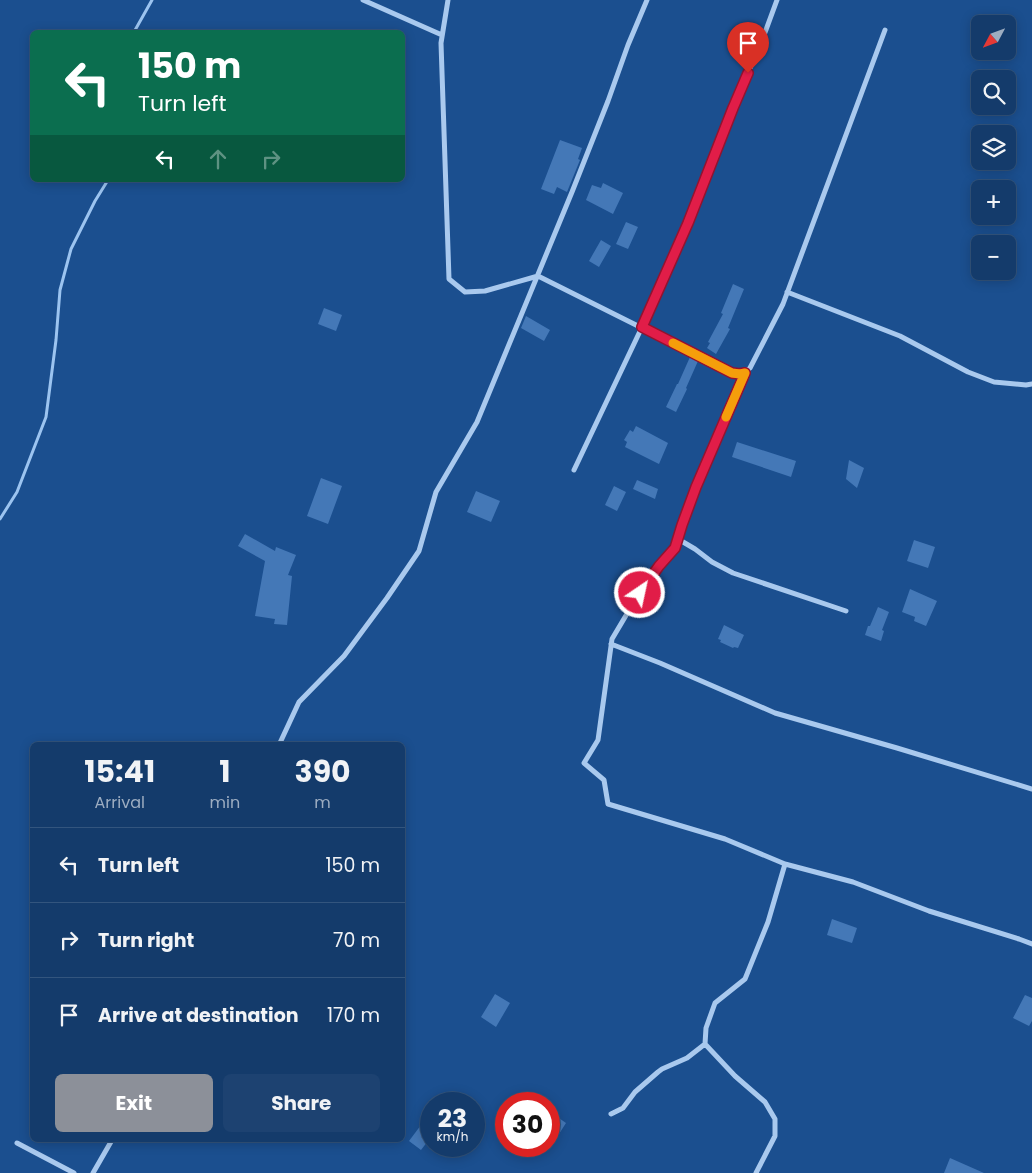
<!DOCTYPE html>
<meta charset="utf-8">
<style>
:root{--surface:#143b6b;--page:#1d4271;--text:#f1f3f6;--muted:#9dadc1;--line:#33557e;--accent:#8c9099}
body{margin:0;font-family:Poppins,sans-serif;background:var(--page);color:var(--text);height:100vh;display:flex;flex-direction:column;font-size:19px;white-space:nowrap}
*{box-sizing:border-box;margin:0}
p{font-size:16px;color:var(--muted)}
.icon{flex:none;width:28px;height:28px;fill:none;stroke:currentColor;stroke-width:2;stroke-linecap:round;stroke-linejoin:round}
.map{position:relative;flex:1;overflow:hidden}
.details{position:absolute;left:30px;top:742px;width:375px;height:400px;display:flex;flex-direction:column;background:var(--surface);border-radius:8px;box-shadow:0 2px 12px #0003,0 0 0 1px var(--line)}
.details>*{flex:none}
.guide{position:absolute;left:30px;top:30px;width:375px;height:152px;border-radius:8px;box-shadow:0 2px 12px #0003,0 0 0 1px var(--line);background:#0b6e4f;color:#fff;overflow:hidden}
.needle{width:32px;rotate:229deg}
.controls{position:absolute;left:971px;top:15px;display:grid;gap:10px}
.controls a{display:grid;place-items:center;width:45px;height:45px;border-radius:8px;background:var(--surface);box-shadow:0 2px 12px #0003,0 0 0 1px var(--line);font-size:25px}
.speed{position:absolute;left:420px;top:1092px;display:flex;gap:10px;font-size:25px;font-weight:700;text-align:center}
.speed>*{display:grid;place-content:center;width:65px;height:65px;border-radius:50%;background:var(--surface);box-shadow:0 2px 12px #0003,0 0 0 1px var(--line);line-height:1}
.speed small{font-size:12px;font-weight:400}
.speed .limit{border:8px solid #d22;background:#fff;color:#111}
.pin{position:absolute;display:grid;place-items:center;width:42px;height:42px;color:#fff;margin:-51px -21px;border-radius:50% 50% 50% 0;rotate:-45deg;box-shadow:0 0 5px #0007}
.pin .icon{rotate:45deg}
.me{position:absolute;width:55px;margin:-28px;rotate:34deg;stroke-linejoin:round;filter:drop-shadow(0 0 4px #0008)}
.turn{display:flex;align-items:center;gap:18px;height:105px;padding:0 25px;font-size:22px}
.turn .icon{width:65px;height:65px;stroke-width:2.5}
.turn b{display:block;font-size:35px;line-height:42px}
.lanes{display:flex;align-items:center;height:48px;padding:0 25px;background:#0003;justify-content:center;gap:25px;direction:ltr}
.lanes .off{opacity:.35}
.eta{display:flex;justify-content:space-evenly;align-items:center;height:85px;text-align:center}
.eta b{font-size:30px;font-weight:700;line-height:35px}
.primary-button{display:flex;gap:10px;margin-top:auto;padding:10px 25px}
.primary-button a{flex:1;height:58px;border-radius:8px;background:var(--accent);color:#fff;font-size:20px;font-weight:700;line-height:58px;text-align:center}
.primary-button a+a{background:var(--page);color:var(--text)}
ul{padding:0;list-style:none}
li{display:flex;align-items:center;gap:15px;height:75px;padding:0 25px;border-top:1px solid var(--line)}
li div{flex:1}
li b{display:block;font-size:19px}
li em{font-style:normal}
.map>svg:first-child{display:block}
</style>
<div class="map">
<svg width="1032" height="1173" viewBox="0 0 1032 1173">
<rect width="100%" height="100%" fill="#1b4f8f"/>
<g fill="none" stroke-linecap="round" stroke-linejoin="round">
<path stroke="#9cc4f0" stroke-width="3" d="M134,32L152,0
M0,519L17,492L46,417L56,340L60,290L71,249L95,201L108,180"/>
</g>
<path fill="#4478b7" d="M560,140L582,148L578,159L580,160L567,192L557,187L554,194L541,189Z
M603,183L623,193L613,214L586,200L592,185L601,188Z
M626,222L638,227L628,249L616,244Z
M601,240L611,246L599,267L589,261Z
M733,284L744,289L728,328L730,329L716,354L707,348L710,343L708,342L723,314L721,313Z
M324,308L342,315L336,331L318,324Z
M526,316L550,330L544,341L521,328Z
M690,357L698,361L686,388L687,389L676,412L666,407L677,384H678Z
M636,426L668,443L659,464L625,447L627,442L624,440L630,430L633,432Z
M737,442L796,461L791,477L732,457Z
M849,460L864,468L857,488L846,479Z
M321,478L342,486L328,524L307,516Z
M637,480L658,489L655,499L633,489Z
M614,486L626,492L617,511L605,505Z
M476,491L500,501L491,522L467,512Z
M245,534L275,551L276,547L296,555L288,575L292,576L287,625L274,624L275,619L255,616L265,561L238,546Z
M914,540L935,547L928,568L907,561Z
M910,589L937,601L926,626L914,621L915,617L902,612Z
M878,607L889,612L882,630L884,631L881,641L865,635L868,626H870Z
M724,625L744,635L738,648L734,647L733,648L720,642L721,640L718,639Z
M832,919L857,928L852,943L827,935Z
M495,994L510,1003L496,1027L481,1017Z
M1025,995L1032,998V1021L1029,1026L1013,1018Z
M549,1111L566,1123L559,1134L549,1126Z
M424,1121L431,1126V1137L421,1150L409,1141Z
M950,1158L984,1173H944Z"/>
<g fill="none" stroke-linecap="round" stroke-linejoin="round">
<path stroke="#a9c9ee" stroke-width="5" d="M363,0L442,35
M448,0L441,43L449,279L465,292L485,291L538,276L732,373C740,374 744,374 750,368L783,304L885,30
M787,292L900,336L968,372L994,382L1026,385L1032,384
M745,373L696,487L682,525L675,548L659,565L631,607L612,639L598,740L584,763L604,780L608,804L725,839L785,864L853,882L929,911L1019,939L1032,944
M574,470L642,327L688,223L733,108L763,38L777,0
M678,539L695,549L712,562L733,573L846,611
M611,644L660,663L775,713L897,748L1032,789
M279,745L299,702L344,656L387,598L419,551L436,492L477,422L572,192L608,101L628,45L647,0
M611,1114L623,1108L635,1092L658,1072L662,1069L687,1058L705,1044
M17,1143L74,1173
M93,1173L112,1140
M756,1173L775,1136V1119L765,1102L735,1076L705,1044L706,1028L715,1003L745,979L768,922L785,864"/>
</g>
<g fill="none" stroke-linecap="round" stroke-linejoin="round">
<g stroke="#92132f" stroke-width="12">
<path id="route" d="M640,593L659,566L675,548L682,525L696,487L745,373L740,374L732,373L642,327L688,223L733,108L748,73"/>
</g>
<use href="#route" stroke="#e11d48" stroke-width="9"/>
<path stroke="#f59e0b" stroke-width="9" d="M673,343L732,373L740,374L745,373L726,417"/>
</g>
</svg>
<div class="controls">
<a><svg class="needle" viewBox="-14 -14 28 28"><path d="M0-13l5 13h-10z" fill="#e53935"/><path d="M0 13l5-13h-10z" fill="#9dadc1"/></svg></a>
<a><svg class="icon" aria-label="search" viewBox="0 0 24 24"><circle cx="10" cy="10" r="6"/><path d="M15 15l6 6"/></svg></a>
<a><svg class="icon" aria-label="layers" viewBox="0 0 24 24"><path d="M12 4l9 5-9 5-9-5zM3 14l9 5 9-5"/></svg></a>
<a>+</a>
<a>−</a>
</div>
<div class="speed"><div>23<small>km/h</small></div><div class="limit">30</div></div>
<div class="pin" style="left:748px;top:73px;background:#d93025"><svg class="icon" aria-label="arrive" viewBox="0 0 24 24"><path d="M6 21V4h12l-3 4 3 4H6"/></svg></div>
<svg class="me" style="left:640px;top:593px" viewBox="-20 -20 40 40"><circle r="17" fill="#e11d48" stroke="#fff" stroke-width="3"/><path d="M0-11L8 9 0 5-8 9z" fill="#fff"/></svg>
<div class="guide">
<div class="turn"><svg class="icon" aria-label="left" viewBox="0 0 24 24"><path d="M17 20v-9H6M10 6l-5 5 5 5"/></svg><div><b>150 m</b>Turn left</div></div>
<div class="lanes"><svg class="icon" aria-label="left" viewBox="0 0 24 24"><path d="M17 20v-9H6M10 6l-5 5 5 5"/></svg><svg class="icon off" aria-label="ahead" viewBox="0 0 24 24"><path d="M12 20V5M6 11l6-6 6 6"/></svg><svg class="icon off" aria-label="right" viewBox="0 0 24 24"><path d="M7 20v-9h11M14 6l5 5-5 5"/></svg></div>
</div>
<section class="details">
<div class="eta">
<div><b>15:41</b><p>Arrival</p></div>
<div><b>1</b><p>min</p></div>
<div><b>390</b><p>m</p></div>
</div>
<ul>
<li><svg class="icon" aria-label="left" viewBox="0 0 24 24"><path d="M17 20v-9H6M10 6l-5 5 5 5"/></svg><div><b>Turn left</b></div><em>150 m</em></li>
<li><svg class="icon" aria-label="right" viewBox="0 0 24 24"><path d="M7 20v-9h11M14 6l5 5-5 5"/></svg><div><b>Turn right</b></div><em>70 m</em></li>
<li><svg class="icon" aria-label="arrive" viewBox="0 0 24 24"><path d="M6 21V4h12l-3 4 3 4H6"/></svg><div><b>Arrive at destination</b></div><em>170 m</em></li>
</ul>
<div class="primary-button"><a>Exit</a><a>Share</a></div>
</section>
</div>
